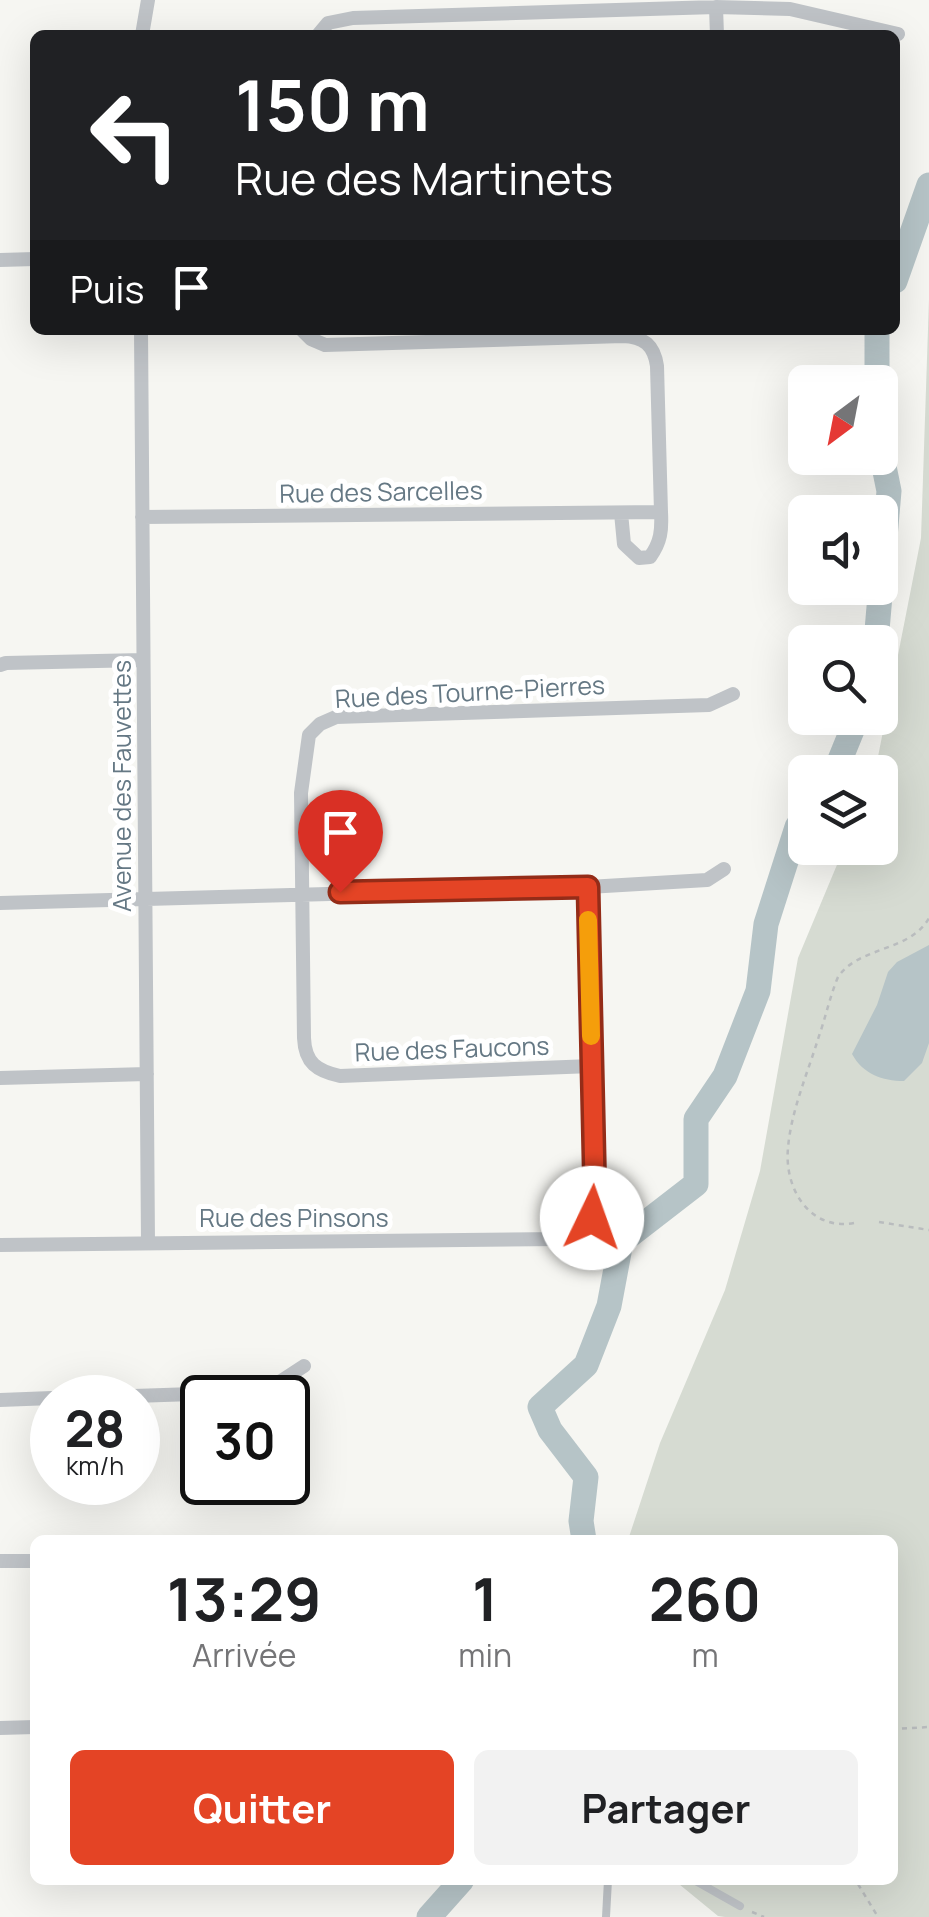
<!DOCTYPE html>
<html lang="fr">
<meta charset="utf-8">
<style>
:root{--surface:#fff;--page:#f2f2f2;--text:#202124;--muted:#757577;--accent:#e44425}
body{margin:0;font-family:Manrope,sans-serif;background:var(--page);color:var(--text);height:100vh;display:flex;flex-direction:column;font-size:38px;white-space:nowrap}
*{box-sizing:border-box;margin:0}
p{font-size:32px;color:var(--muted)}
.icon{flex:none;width:55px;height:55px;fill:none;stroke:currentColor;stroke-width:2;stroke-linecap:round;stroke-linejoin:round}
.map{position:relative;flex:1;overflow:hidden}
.details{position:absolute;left:30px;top:1535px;width:868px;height:350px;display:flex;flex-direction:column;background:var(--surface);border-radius:15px;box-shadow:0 10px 40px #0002}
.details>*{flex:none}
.banner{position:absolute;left:30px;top:30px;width:870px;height:305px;border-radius:15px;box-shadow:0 10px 40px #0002;background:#202124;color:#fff;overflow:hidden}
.needle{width:65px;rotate:212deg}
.buttons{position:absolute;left:788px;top:365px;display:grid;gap:20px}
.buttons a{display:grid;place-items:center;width:110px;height:110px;border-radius:15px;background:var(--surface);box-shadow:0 10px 40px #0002;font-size:50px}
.speed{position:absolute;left:30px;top:1375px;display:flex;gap:20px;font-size:50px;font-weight:700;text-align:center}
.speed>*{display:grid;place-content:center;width:130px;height:130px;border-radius:50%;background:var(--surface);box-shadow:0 10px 40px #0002;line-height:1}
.speed small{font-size:25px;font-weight:400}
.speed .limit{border:5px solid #111;border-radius:15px;background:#fff;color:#111}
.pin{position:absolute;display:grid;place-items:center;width:85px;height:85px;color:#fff;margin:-102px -42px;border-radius:50% 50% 50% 0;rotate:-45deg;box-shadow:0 0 10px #0007}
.pin .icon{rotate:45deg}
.me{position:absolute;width:110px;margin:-55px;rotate:3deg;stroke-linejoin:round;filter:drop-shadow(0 0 8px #0008)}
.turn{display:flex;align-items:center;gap:35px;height:210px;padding:0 40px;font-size:45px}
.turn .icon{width:130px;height:130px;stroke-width:2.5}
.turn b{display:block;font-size:70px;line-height:85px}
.then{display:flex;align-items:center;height:95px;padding:0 40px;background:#0003;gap:20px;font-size:38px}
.eta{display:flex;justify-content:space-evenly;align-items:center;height:170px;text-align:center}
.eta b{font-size:60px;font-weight:700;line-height:70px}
.primary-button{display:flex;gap:20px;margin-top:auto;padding:20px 40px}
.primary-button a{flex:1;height:115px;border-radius:15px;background:var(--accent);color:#fff;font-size:40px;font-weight:700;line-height:115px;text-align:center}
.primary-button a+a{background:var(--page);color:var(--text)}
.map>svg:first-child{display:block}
</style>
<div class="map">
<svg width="929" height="1917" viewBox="0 0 929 1917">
<rect width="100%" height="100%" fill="#f6f6f2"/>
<path fill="#d6dbd2" d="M929,299V1917H725L718,1916L674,1880H892V1540H628L660,1443L725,1290L760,1171L798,958L844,848H880V772H875L921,538Z"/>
<path fill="#b6c4c7" d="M929,945V1043L922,1063L904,1081C882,1081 863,1074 852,1054L877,1005L888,972L897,962Z"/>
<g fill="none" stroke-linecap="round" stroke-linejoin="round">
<path stroke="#b6c4c7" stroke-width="25" d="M895,281L929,185
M877,382V330
M876,642L889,491L880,447
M835,772L857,718
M584,1540L581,1521L586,1477L550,1430L540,1407L586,1365L609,1306L621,1242L696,1184V1119L725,1076L758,991L766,924L797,827L805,815
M429,1917L462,1880"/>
<path stroke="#b9bcbe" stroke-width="2.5" stroke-dasharray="5 5" stroke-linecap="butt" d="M879,1222L929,1230
M854,1223C810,1231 784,1189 788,1148C791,1111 808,1072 819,1036C826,1016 830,996 838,977C859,946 910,952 929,918
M892,1729L929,1727
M858,1884L878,1917
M752,1912L764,1917"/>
<path stroke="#bfc3c7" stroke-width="8" d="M694,1880L740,1906
M606,1917L608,1880"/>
<path stroke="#bfc3c7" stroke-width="14" d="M716,7L717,35
M142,35L148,0
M318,35L328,23L353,18L716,7L790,9L898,34
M0,260L35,259
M141,330L148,1242
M621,513L624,544L639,558L650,557C661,542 662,530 661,512
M142,517L661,512L657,366C654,345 644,337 623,336L325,345L311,339L302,330
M0,665L6,663L143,660
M0,903L588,887L707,880L724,869
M592,1066L340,1076C317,1071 305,1063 304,1038L301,793L309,735L320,724L336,717L709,705L733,694
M0,1078L147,1074
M0,1245L559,1239L585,1229L595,1202L588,887
M74,1398L253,1392L281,1381L304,1366
M0,1400L52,1398
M0,1561H35
M0,1728L35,1727"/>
</g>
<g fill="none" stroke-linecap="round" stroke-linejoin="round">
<g stroke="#942c18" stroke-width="25">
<path id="route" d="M340,892L588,887L595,1202L592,1218"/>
</g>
<use href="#route" stroke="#e44425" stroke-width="18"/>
<path stroke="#f59e0b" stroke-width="18" d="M588,920L591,1036"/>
</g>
<g text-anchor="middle" stroke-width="10" stroke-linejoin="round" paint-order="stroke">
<g font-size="25" fill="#657884" stroke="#fff">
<text transform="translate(381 492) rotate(-1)" y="9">Rue des Sarcelles</text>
<text transform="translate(470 692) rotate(-3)" y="9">Rue des Tourne-Pierres</text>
<text transform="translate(122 786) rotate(-90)" y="9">Avenue des Fauvettes</text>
<text transform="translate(452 1049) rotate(-2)" y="9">Rue des Faucons</text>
<text x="294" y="1227">Rue des Pinsons</text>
</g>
</g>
</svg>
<div class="buttons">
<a><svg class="needle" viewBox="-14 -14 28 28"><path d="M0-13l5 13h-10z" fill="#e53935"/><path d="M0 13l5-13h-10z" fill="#757577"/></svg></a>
<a><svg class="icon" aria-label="sound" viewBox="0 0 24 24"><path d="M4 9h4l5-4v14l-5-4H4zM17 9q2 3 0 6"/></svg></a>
<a><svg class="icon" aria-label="search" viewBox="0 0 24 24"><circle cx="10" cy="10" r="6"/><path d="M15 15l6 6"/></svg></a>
<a><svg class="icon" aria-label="layers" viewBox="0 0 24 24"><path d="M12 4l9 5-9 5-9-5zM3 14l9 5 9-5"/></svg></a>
</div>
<div class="speed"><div>28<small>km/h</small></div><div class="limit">30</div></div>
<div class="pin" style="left:340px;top:892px;background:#d93025"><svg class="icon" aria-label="arrive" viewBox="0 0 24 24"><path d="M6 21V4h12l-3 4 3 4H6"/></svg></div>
<svg class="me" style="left:592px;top:1218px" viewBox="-20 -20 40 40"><circle r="19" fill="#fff"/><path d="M0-13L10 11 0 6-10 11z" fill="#e44425"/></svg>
<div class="banner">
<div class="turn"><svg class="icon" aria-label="left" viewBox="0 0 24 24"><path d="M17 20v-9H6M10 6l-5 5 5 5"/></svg><div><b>150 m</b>Rue des Martinets</div></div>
<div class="then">Puis<svg class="icon" aria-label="arrive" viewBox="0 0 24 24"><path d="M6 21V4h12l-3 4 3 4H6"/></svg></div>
</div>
<section class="details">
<div class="eta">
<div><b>13:29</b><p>Arrivée</p></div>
<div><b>1</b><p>min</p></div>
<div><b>260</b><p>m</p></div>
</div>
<div class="primary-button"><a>Quitter</a><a>Partager</a></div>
</section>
</div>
